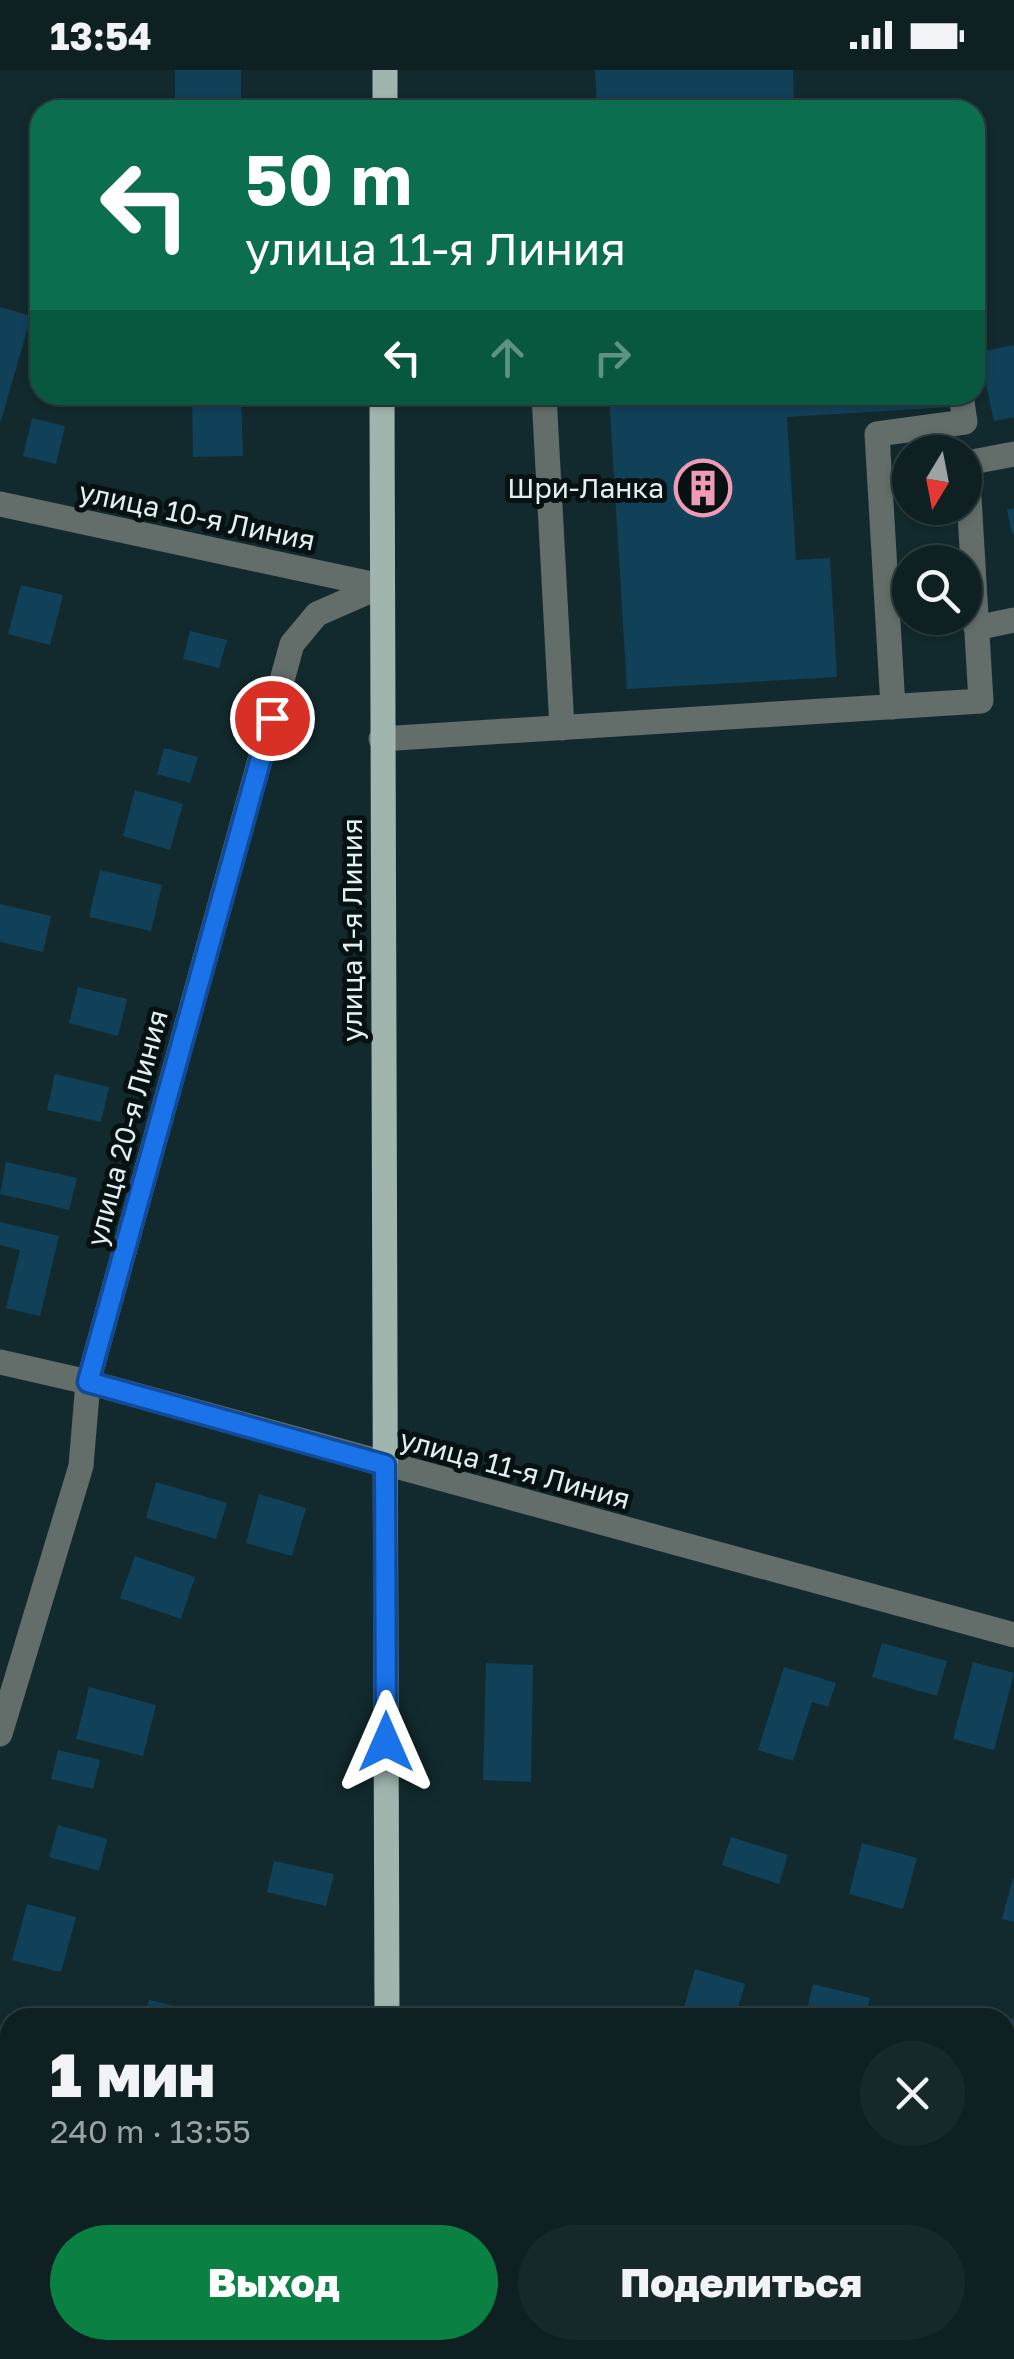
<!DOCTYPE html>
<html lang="ru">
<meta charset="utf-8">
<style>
:root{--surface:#0e2022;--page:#17282a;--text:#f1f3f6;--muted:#9ba3a5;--line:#2e3e40;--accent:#0b8043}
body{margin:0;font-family:"Golos Text",sans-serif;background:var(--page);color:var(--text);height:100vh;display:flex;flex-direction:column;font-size:38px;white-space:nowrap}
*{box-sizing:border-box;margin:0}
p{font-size:32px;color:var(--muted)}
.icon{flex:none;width:55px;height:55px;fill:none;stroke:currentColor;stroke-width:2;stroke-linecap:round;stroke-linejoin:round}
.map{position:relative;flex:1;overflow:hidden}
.sheet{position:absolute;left:0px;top:1938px;width:1015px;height:352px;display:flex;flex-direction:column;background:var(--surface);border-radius:30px 30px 0 0;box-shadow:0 2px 8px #0004,0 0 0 2px var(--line)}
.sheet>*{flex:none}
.top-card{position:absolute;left:30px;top:30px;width:955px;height:305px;border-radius:30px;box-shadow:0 2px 8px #0004,0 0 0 2px var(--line);background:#0b6e4f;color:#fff;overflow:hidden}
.needle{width:65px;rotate:190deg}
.fabs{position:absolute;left:892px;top:365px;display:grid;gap:20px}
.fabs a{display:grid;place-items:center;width:90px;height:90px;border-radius:50%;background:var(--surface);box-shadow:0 2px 8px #0004,0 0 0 2px var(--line);font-size:50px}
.pin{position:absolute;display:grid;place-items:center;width:85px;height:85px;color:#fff;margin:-42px;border:5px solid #fff;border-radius:50%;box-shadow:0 2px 10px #0007}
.me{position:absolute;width:110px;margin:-55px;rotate:0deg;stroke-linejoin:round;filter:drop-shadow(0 0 8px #0008)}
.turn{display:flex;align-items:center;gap:35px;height:210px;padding:0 50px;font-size:45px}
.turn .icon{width:130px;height:130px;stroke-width:2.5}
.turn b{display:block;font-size:70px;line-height:85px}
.lanes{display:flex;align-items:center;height:95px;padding:0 50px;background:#0003;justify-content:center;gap:50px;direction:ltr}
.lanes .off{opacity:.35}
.round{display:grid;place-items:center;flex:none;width:105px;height:105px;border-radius:52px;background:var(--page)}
.overview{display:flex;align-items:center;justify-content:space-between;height:170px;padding:0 50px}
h1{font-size:60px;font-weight:800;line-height:75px}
.button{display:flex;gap:20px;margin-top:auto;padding:20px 50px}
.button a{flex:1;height:115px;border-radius:60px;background:var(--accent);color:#fff;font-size:40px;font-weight:800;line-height:115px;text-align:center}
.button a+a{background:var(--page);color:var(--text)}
.status{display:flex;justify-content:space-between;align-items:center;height:70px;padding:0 50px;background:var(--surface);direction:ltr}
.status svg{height:28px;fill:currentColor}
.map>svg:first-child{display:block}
</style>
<div class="status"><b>13:54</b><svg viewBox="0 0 49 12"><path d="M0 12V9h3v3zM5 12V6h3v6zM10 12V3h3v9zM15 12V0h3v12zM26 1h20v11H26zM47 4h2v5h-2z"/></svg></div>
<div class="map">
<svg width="1014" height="2289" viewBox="0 0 1014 2289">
<rect width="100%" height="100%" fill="#122a2d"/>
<path fill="#114059" d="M175,0H241V40H175Z
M595,0H793L794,40H597Z
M0,237L31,246L1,351H0Z
M1014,275V347L994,351L979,282Z
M192,325H241L243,386L193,387Z
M609,325H949L950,337L787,347L796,490L830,488L837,607L627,619Z
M32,348L65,356L56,394L23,386Z
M1014,438V463L1012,464L1007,440Z
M21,515L63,525L50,575L8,564Z
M190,561L227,570L219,598L183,589Z
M164,678L198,687L190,713L157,704Z
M135,720L183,734L170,780L123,766Z
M100,800L162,815L151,861L89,847Z
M0,834L51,846L43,882L0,872Z
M78,917L127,929L118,966L69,953Z
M55,1004L109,1017L101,1052L47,1040Z
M6,1092L77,1108L69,1140L0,1124Z
M0,1152L59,1166L40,1246L6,1238L20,1180L0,1175Z
M156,1412L227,1433L216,1469L146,1448Z
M259,1424L306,1438L292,1486L246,1473Z
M135,1486L195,1507L181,1549L120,1528Z
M882,1573L947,1591L937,1626L872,1607Z
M973,1592L1014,1603L994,1680L953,1669Z
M486,1593L533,1595L531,1712L483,1710Z
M784,1597L836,1613L828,1637L812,1632L793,1691L758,1680Z
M89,1617L156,1635L143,1686L76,1669Z
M58,1680L100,1690L93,1719L51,1709Z
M58,1755L107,1769L99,1801L49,1787Z
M731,1767L788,1785L779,1814L722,1795Z
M862,1773L917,1788L903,1839L849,1824Z
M274,1791L334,1804L326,1836L267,1822Z
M1013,1808H1014V1852L1002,1849Z
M27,1834L76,1847L61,1902L12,1890Z
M695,1899L745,1914L735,1948H681Z
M813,1914L870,1928L865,1948H805Z
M149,1930L175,1936L173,1948H144Z
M284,1940L309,1946V1948H282Z
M1005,1947L1014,1949V1986L1005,1983Z
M0,1977L10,1980V2018L0,2015Z
M634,2280H671L668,2289H631Z"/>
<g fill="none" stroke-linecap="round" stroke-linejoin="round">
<path stroke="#636d6a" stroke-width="25" d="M544,325L562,658
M0,434L381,516
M976,558L1014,550
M893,637L877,364L965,352L961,325
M381,669L981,631L967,393L1014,384
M0,1292L88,1312L1014,1565
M0,1664L81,1396L88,1312L292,574L317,544L381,516
M0,2203L10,2205
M295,2280L329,2289"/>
<path stroke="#9fb5ae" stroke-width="25" d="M385,40V0
M382,325L387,1948
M389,2280V2289"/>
</g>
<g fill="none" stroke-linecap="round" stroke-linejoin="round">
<g stroke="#114b97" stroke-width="25">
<path id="route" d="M272,648L88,1312L385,1395L386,1672"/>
</g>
<use href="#route" stroke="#1a73e8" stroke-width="18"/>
</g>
<defs>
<g id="building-ring" transform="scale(2.875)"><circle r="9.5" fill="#071112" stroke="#f09ab6" stroke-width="1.5"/><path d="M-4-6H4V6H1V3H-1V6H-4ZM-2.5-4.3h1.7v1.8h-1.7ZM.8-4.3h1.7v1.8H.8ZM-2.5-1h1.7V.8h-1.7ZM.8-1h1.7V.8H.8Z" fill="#f09ab6"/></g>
</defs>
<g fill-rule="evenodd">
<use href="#building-ring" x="703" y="418"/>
</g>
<g text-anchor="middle" stroke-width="10" stroke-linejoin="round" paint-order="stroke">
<g font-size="28" fill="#e0eff1" stroke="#071112" text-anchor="end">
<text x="664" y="428">Шри-Ланка</text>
</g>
<g font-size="28" fill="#e0eff1" stroke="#071112">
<text transform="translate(197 446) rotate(12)" y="10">улица 10-я Линия</text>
<text transform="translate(352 860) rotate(-90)" y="10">улица 1-я Линия</text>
<text transform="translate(127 1058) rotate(-75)" y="10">улица 20-я Линия</text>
<text transform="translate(515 1399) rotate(15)" y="10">улица 11-я Линия</text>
</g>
</g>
</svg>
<div class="fabs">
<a><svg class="needle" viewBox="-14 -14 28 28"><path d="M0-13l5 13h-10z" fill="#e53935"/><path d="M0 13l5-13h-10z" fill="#9ba3a5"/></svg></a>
<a><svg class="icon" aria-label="search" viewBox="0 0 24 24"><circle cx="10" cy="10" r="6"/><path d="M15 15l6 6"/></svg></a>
</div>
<div class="pin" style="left:272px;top:648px;background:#d93025"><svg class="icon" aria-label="arrive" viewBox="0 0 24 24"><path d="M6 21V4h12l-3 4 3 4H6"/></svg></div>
<svg class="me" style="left:386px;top:1672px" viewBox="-20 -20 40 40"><path d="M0-17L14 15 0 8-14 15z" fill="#1a73e8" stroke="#fff" stroke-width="4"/></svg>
<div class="top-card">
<div class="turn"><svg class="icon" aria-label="left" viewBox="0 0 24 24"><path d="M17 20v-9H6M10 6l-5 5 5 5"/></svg><div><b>50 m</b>улица 11-я Линия</div></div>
<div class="lanes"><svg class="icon" aria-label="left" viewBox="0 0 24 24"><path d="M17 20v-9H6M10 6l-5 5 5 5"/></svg><svg class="icon off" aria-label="ahead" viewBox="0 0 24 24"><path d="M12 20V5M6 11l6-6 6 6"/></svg><svg class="icon off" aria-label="right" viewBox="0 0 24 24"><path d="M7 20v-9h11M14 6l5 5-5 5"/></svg></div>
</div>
<section class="sheet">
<div class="overview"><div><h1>1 мин</h1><p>240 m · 13:55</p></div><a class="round"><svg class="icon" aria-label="close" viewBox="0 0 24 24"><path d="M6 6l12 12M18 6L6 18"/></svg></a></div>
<div class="button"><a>Выход</a><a>Поделиться</a></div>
</section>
</div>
